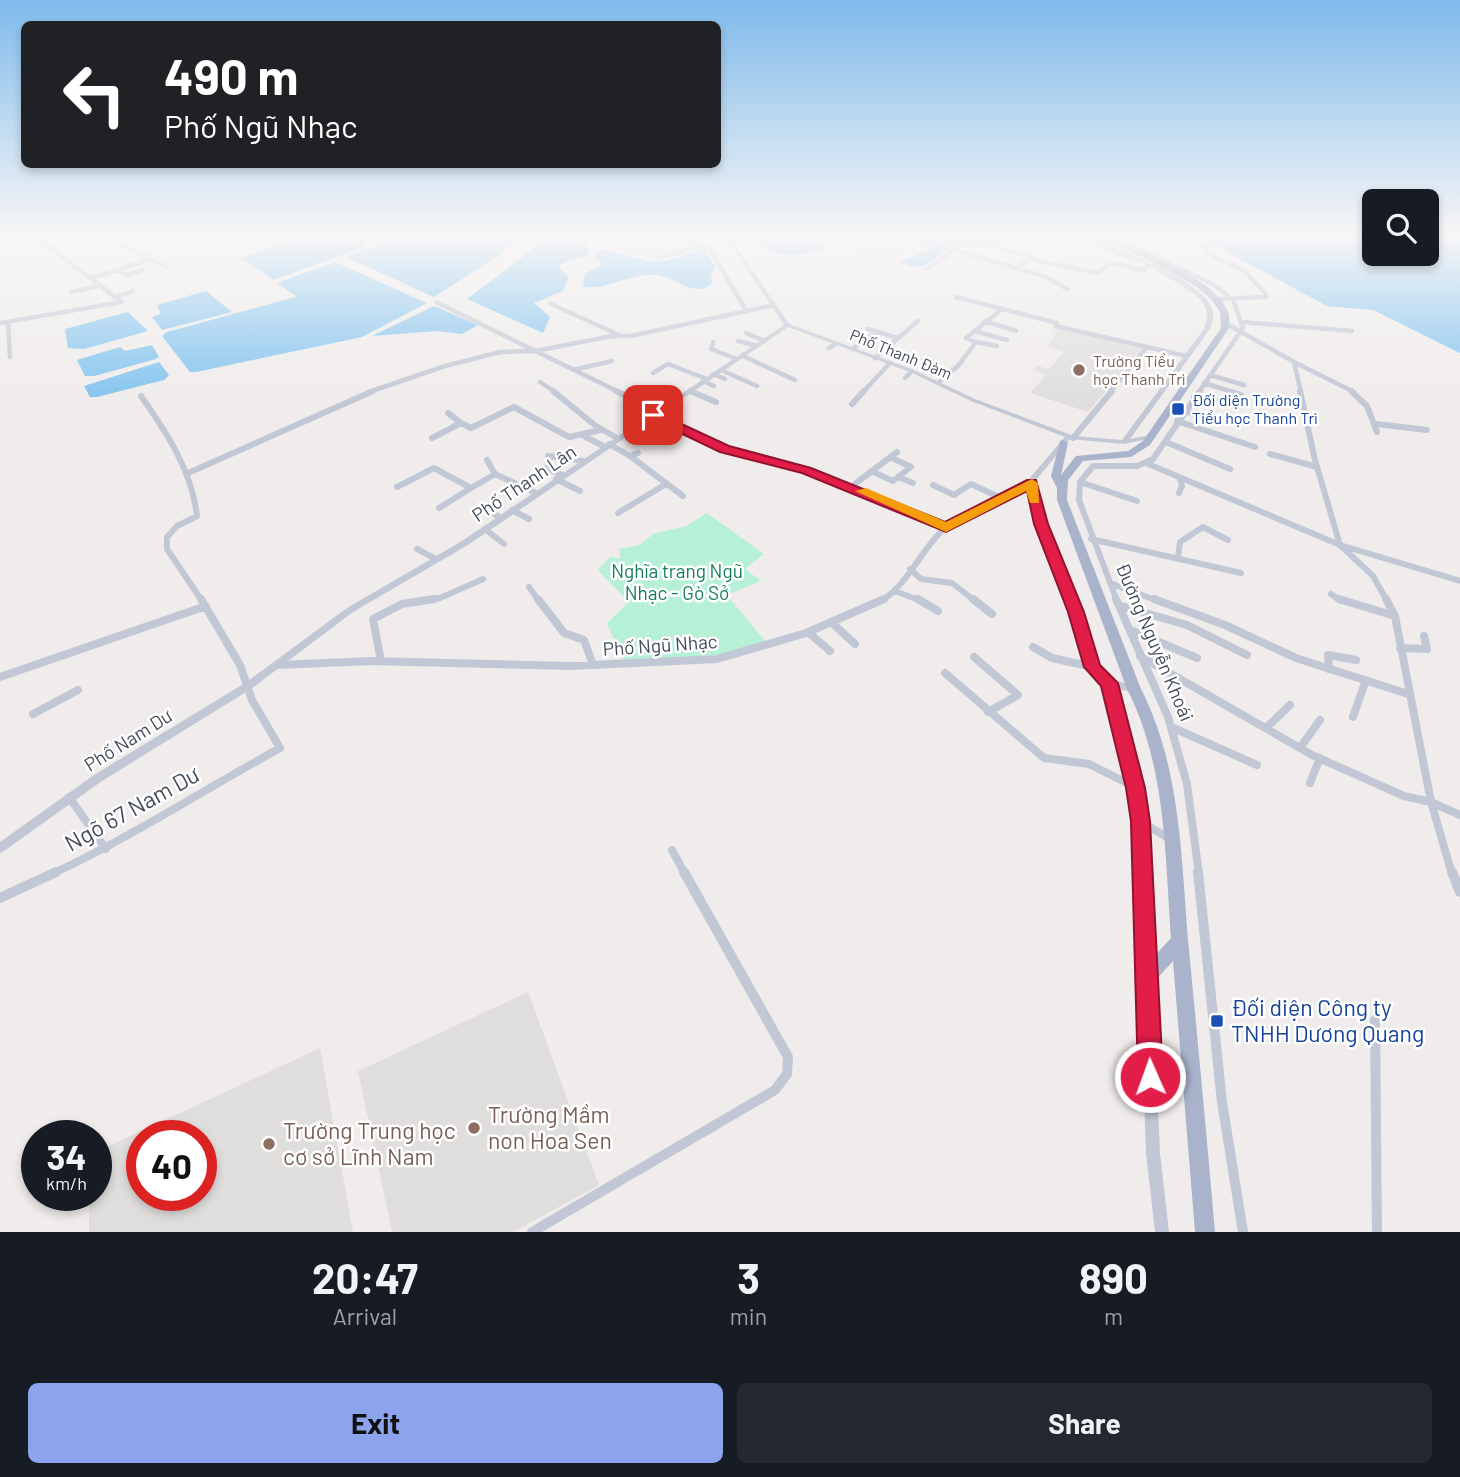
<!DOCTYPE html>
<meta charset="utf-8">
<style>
:root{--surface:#171b24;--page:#242831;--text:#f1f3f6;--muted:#9ea1a6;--accent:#8ca4ed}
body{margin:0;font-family:Barlow,sans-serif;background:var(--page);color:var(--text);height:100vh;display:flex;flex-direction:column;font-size:26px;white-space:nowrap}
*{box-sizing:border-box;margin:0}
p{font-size:23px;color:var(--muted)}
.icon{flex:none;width:38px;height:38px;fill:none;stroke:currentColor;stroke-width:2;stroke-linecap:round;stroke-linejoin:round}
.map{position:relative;height:1232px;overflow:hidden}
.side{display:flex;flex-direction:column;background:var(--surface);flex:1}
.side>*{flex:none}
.guide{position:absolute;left:21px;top:21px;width:700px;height:147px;border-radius:10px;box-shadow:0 4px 10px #0003;background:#202124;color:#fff;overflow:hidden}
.controls{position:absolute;left:1362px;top:189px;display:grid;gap:14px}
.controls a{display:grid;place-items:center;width:77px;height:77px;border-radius:10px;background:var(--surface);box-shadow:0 4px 10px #0003;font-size:35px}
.speed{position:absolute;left:21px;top:1120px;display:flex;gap:14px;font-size:35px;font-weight:700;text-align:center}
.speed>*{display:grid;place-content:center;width:91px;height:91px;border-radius:50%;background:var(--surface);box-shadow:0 4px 10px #0003;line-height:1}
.speed small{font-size:18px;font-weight:400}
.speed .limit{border:10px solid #d22;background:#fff;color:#111}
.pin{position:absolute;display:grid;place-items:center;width:60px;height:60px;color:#fff;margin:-30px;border-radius:14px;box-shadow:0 4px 10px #0006}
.me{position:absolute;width:77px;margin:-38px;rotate:358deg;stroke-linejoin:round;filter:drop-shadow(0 0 5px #0008)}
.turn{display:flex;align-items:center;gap:24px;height:147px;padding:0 28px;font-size:32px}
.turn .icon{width:91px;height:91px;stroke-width:2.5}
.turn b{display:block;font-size:49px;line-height:60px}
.eta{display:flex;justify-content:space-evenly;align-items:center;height:119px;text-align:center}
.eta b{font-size:42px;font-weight:700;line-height:49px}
.cta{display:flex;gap:14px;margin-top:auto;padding:14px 28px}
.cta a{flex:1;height:80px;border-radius:10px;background:var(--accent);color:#111;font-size:28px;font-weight:700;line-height:80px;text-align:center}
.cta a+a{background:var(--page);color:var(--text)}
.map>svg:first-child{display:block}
</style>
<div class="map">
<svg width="1460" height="1232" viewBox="0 0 1460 1232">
<rect width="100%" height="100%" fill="#efeceb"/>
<path fill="#e0dddd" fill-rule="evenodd" d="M610,233H701L707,247L660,258L628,255L592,240Z
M825,233H901L926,245L881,259L871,258Z
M1059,327L1142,348L1088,412L1030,393L1046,375L1034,370L1038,366L1049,369L1064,352L1047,347Z
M528,992L599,1185L513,1232H392L358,1071Z
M320,1048L353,1232H89V1195H96V1152ZM142,1136H201V1195H142Z"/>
<path fill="#b6f0d7" d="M707,513L764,554L745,569L761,581L727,595L765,641L719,655L623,660L607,623L629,602L598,570L610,557L620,559L619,549L640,545L653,534L686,526Z"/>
<path fill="#81c3ef" d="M304,233H341L368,245L274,280L241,258L301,237Z
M412,233H525L502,253L434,297L346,257Z
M554,233H584L585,244L590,251L587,256L561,264L560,269L569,277L563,291L534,303L550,317L543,333L467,299Z
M748,233H817L824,248C802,257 773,259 756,241L757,237Z
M907,233H1024L994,241L959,242L924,266L914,267L900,262L931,248Z
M1192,233H1374V254H1426V233H1460V353L1373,310L1327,306Z
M603,249L650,262L666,261L705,249L715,267L711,276L713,283C695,299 677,278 658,275C632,272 607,290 583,287L585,274L602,264L594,258Z
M335,262L427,303L362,337L196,372H190L162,336L167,332L292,298L296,296L277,283Z
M206,291L232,312L162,330L152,317L161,314L157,305Z
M434,306L478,325L462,334L437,331L372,336Z
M128,312L148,331L84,349L68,348L65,329Z
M152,345L159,357L156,359L94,376H85L77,360L120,347L125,351Z
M159,362L169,375L164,380L97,397H90L84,386Z"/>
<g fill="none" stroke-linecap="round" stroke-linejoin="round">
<path stroke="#c1c7d4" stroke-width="4.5" d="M31,233L122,302
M100,233L166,267
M185,233L205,243
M1073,233L1137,261
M1105,233L1213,284L1233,300L1243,328L1199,392
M1194,238L1215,257L1244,271L1266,294V297L1218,299
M988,244L1032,257
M961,252L1047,277L1067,289
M658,258L699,247L709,248L746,310
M1018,268L1029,259L1098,273L1109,263L1144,270L1148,266
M927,269L966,242L988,243L1028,233
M118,270L127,275L143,270
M92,278L151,259
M71,292L98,286
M115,297L133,291
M956,297L1057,323L1056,326L1186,356
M436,302L619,392
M551,304L619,335
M985,321L1016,331
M8,322L10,357
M1242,322L1352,331
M0,323L122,302
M1227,324L1294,362L1301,392
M868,329L898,338
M974,331L1007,340
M746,333L765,341
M738,341L757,346
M713,342L711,349L737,359
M976,342L966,338L1002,309
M829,348L836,344
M852,349L877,332
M743,356L795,380
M875,358L918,321
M1294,362L1354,392
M573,370L612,361
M721,370L757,386
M653,373L668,364L707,379
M713,374L725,379
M1210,375L1244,385
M905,378L912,371
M703,381L714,386
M540,382L555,392
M939,382L958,366L976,342L997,346
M1204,383L1233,392
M690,391L693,392
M369,392L445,366L500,352L535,351L612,336H631L774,305
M863,392L890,363
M1110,392L1147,347"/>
<path stroke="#c1c7d4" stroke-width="6" d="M553,391L596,426L617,438
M616,391L659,412
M690,391L716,402
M1228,391L1241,395
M1300,391L1315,460L1340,545
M1351,391L1367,406L1377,432
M141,396C167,433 192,471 197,516L177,526L167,537V549L202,601
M1194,397L1236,405
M852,404L864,391
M1184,411L1214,420
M448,413L461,423
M653,416L724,449L807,471L946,527
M1177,421L1255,447
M1377,424L1427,430
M584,436L605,447
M432,438L461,423L471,428L514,407L569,437L600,430
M1073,438L1112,391
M1166,442L1230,469
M609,444L630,456L638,453
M1270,454L1317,467
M548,456L584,461
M630,456L683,496
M487,460L495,474
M1146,463L1340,545L1460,581
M546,468L562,475
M871,471L893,481L911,467L890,457
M186,474L373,391
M495,474L536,493
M898,477L913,483
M556,479L580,491
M1080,482L1137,501
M933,485L954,495L971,484L1001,498
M397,487L434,468L471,488L495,474
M851,487L897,452
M1179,493L1182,486L1180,479
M481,506L501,518
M439,508L471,488
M512,510L529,519
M618,513L666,484
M485,529L504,544
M1091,539L1241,573
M1340,545L1373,576L1387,601
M417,549L436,559
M1178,557L1180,542L1203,527L1228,540
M910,569L921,579L952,583L975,601
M1110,583L1158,601
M529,587L539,601
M895,591L921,601
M1331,594L1341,601
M423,601L440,598L483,579
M881,601C908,585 921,549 945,528C964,512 1009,495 1032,483
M1117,601L1079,500L1080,482L1093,466H1137L1153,459L1200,391"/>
<path stroke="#c1c7d4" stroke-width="8" d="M538,599L564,633L584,640L593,665
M918,599L938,611
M973,599L992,614
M1116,599L1168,717L1187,784L1199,874
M1154,599L1225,625L1296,658L1408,694
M1339,599L1395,616
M1386,599L1395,616L1431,802L1452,874
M1121,606L1187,625L1247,655
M832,623L855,644
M1133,631L1197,658
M808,632L830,651
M1033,647L1052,658L1093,667
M1400,648L1427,649L1424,636
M1140,656L1312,755L1404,796L1431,802L1460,815
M974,657L1018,695L988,712
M381,661L373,619L402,604L434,599
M278,665L371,661L571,666L717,659L806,633L884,599
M1329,669L1328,655L1356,660
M945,673L1044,758L1089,764L1135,787
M0,677L206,606
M33,714L78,690
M1353,717L1366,680
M1171,727L1257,765
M1266,728L1290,705
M1300,748L1320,720
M1310,783L1320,758
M69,797L106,849
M1140,821L1170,839
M672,850L685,874
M52,874C131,837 204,790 280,748L252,700L240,665L201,599"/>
<path stroke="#c1c7d4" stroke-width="10" d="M1198,872L1222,1102L1243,1232
M1452,872L1460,892
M0,898L56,872
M1375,1020L1377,1232
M532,1232L775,1090L787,1074L788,1057L684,872"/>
<path fill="#c1c7d4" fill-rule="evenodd" d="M723,233H727L789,324L914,370L975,399L1074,436L1122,440L1204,329L1207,316L1206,308L1200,299L1186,288L1149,266L1077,233C1089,233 1101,241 1112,246C1138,257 1200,281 1212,308C1215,315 1212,322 1210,329L1130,439L1151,435L1153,436V438L1124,444L1070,439L1036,480L1039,503L1097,665L1112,680L1137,686L1139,689L1137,692L1134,693L1115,688L1144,807L1160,1153L1169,1232H1155L1146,1153L1134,807L1105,684L1088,667L1031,503L1028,480L1065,437L971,401L910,372L788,327L468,545L353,612L251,689L102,781L4,851L0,853V842L94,775L245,683L347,608L462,541L784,325Z"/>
<path fill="#a9b4cc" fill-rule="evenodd" d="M1089,233H1098C1131,247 1214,276 1228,312C1230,316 1229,323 1229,328L1150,445L1131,457L1083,461L1068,480L1067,500L1141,689C1182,769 1181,862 1189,950C1198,1044 1207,1138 1215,1232H1195L1173,961L1153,983L1147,985L1141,983L1138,977L1141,971L1171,938C1165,855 1166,765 1127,689L1057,500V488L1051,476L1060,441L1063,440L1068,443L1061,475L1076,456L1128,451L1143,441L1221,328L1220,312L1211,299L1194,285L1148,260Z"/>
</g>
<linearGradient id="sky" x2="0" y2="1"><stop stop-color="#7fbaeb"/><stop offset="0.58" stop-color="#f8f6f6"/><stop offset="1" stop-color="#f8f6f6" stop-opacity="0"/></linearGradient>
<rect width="1460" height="405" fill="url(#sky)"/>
<path fill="#e11d48" stroke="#92132f" stroke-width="2" d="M649,413H658L729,446L811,468L945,522L1027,480H1036L1048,524L1084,612L1100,665L1118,683L1145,788L1150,821L1163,1077L1159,1086L1150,1090L1142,1086L1138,1077L1131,821L1126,788L1101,686L1084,667L1068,612L1034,524L1027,491L946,532L802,473L720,452L649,418Z"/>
<path fill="#f59e0b" d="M1032,479L1038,483L1039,503H1030L1026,491L946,532L855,491L866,488L946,522Z"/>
<g fill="#8d6e63" stroke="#fff" stroke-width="2.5">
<circle cx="1079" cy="370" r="7"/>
<circle cx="474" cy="1128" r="7"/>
<circle cx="269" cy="1144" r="7"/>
</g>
<g fill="#1a4fb4" stroke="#fff" stroke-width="2.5">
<rect x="1171" y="402" width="14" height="14" rx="3.5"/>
<rect x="1210" y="1014" width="14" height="14" rx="3.5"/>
</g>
<g text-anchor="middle" stroke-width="5" stroke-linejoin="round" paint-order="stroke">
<g font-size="16" fill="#434b59" stroke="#fff">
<text transform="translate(901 354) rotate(22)" y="6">Phố Thanh Đàm</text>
</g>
<g font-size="16" fill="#785e54" stroke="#fff" text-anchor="start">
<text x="1093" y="367">Trường Tiểu<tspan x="1093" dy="18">học Thanh Trì</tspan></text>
</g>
<g font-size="16" fill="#164399" stroke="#fff" text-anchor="start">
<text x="1192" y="406">Đối diện Trường<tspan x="1192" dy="18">Tiểu học Thanh Trì</tspan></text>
</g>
<g font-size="19" fill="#434b59" stroke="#fff">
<text transform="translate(524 483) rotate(-34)" y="7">Phố Thanh Lân</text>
<text transform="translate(1155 642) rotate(67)" y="7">Đường Nguyễn Khoái</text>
<text transform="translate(660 645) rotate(-4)" y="7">Phố Ngũ Nhạc</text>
<text transform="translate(128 740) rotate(-32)" y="7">Phố Nam Dư</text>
</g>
<g font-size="19" fill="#127c5c" stroke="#fff">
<text x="677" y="578">Nghĩa trang Ngũ<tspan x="677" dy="22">Nhạc - Gò Sở</tspan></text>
</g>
<g font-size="23" fill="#434b59" stroke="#fff">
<text transform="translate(132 809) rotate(-29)" y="8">Ngõ 67 Nam Dư</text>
</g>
<g font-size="23" fill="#164399" stroke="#fff" text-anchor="start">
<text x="1231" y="1016">Đối diện Công ty<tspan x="1231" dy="26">TNHH Dương Quang</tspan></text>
</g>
<g font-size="23" fill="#785e54" stroke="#fff" text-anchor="start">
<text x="488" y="1123">Trường Mầm<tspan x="488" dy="26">non Hoa Sen</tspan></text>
<text x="283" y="1139">Trường Trung học<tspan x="283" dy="26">cơ sở Lĩnh Nam</tspan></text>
</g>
</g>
</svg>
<div class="controls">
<a><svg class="icon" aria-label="search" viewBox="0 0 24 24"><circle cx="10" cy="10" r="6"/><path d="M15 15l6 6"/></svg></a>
</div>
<div class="speed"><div>34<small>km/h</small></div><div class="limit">40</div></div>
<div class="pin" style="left:653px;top:415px;background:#d93025"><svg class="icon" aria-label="arrive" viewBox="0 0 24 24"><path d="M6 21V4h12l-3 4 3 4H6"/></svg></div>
<svg class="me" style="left:1150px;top:1077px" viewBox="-20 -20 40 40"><circle r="17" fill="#e11d48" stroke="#fff" stroke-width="3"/><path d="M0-11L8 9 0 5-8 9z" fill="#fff"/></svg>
<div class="guide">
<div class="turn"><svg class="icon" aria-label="left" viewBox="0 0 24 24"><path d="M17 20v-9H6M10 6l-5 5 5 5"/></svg><div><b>490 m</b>Phố Ngũ Nhạc</div></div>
</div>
</div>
<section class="side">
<div class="eta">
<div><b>20:47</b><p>Arrival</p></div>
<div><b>3</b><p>min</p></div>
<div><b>890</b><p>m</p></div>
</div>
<div class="cta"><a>Exit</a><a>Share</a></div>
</section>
